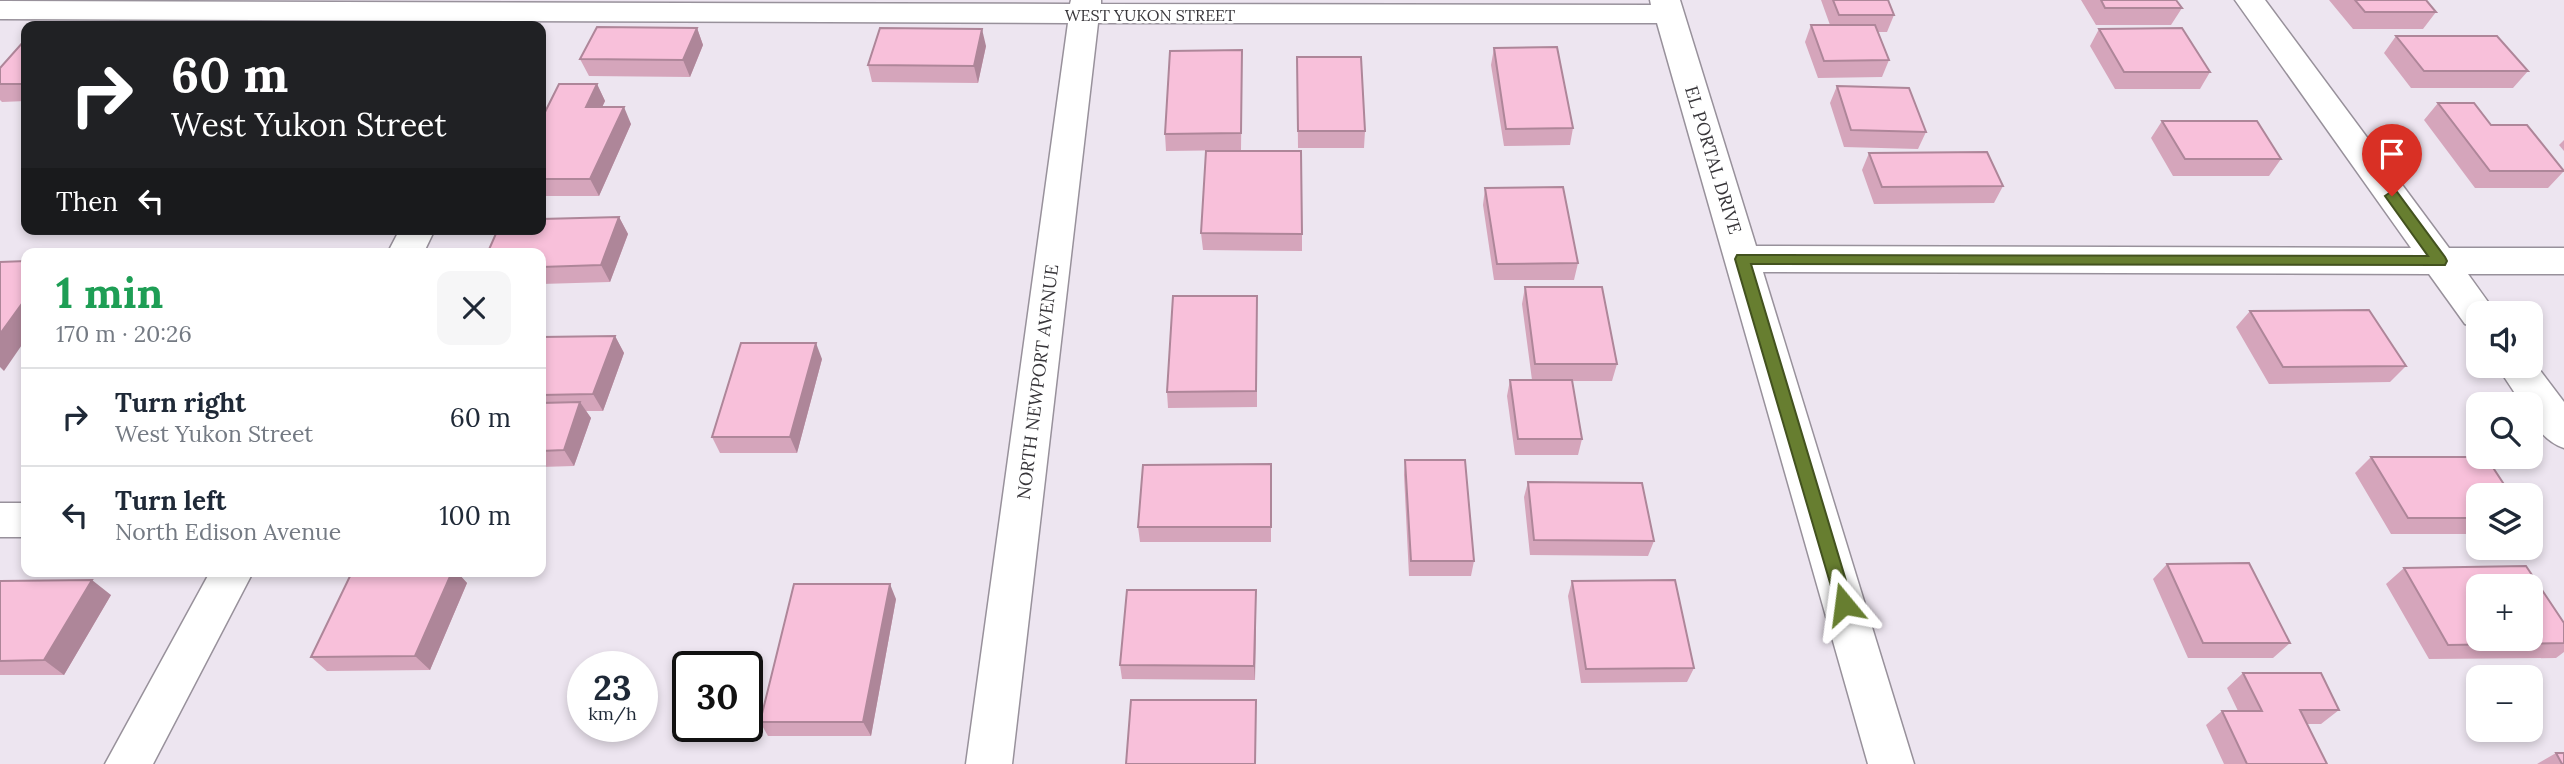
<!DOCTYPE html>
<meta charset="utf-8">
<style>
:root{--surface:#fff;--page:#f6f6f7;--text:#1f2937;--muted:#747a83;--line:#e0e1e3}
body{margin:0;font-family:Lora,serif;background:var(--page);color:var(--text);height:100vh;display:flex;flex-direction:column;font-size:26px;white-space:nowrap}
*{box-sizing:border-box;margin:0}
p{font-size:23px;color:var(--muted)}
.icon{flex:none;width:38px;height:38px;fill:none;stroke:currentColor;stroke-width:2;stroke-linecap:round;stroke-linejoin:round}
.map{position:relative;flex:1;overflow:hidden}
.side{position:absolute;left:21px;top:248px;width:525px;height:329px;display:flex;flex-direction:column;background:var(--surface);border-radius:14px;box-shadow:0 4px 10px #0003}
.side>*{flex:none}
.top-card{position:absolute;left:21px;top:21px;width:525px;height:214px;border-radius:14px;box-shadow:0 4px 10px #0003;background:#202124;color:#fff;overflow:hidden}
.fabs{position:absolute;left:2466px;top:301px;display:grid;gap:14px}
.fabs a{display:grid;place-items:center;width:77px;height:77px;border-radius:14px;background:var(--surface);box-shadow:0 4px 10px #0003;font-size:35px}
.speed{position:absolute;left:567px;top:651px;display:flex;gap:14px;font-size:35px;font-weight:700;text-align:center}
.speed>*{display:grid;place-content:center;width:91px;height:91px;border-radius:50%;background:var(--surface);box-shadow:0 4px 10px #0003;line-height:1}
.speed small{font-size:18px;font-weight:400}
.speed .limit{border:4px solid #111;border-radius:10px;background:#fff;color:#111}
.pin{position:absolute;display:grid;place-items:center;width:60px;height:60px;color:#fff;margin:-72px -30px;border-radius:50% 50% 50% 0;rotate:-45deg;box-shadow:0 0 7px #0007}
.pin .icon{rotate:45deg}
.me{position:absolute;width:77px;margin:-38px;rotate:344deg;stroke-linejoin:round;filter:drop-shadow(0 0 5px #0008)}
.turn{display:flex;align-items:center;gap:24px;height:147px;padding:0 35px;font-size:32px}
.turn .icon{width:91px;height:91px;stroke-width:2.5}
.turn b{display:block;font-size:49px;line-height:60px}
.then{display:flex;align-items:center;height:66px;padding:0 35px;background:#0003;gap:14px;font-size:26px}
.round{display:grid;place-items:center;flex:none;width:74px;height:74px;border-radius:14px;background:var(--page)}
.overview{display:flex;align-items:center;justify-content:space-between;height:119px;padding:0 35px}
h1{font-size:42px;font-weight:800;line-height:52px;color:#1e9e55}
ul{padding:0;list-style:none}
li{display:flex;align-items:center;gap:21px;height:98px;padding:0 35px;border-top:2px solid var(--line)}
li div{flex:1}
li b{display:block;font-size:26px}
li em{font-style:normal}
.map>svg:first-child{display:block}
</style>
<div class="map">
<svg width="2564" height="764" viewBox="0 0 2564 764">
<rect width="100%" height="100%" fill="#ede5f0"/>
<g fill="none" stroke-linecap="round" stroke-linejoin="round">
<g stroke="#98919b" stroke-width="3">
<path id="minor" d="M1071,0H1101V4L1651,5L1650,0H1680L1756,246L2411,248L2235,0H2265L2449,248H2564V274H2468L2496,313H2478V328L2465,324L2429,274L1763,272L1914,764H1868L1657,23H1098L1012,764H966L1068,23L0,19V1L1070,4Z
M400,229H435L423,254H387Z
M2530,357L2564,402V448C2546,442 2530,424 2530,404H2522L2497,366H2530Z
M0,503H26V537H0Z
M210,572H253L153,764H105Z"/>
</g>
<use href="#minor" fill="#fff" fill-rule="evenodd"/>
</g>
<path fill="#d5a5bb" d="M1821,0H1888L1894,15L1887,32H1877L1889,60L1882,77L1818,78L1805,42L1811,25H1830Z
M2081,0H2176L2182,8L2171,25H2096Z
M2329,0H2426L2436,12L2423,29H2353Z
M697,28L703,45L690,77L589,76L580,59Z
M2099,29L2210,72L2200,89H2115L2090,46Z
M2396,36L2528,71L2513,88H2411L2384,53Z
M26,41V101L2,102L0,100V68Z
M986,46L978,83L872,82L868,65Z
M1494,48L1573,128L1570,145L1504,146L1491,65Z
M1297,57L1365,131L1364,148H1298Z
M1242,67L1241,150L1166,151L1165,134Z
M597,84L605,101L602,107L631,124L599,196H541V120Z
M1837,86L1926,132L1918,149L1844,147L1830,103Z
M2438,103L2491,125L2564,171L2548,188H2475L2424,120Z
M2162,121L2281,159L2269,176H2173L2151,138Z
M2564,140V151L2559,145Z
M1869,153L2003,186L1994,203L1874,204L1862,170Z
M1485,188L1578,263L1574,280H1494L1483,205Z
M619,217L628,234L610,282L541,284V254Z
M1201,233L1302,234V251L1203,250Z
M1525,287L1617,364L1612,381H1572L1582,439L1578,455H1515L1507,396L1510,380H1532L1522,304Z
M2250,311L2406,366L2390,382L2269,384L2236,327Z
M1257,313V407L1168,408L1167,392Z
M615,336L624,353L603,411H586L591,418L574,466L541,467V337Z
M822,359L797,453H720L712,437Z
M2371,457L2478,495V534H2391L2355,473Z
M1405,460L1474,561L1471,576H1409L1404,475Z
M1271,464V542H1140L1138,527Z
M1528,482L1654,541L1648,556L1530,555L1524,497Z
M2167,564L2290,643L2273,658H2188L2153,579Z
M2404,568L2564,623V652L2556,658L2429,659L2386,584Z
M352,572H457L467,583L430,670L327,671L311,657Z
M0,581L111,595L64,675H0Z
M1572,581L1694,668L1687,682L1581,683L1568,596Z
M1256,590L1255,680L1122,679L1120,665Z
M896,599L871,736H768L760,722Z
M2243,673L2339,710L2321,724H2307L2327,764H2224L2206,725L2222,711H2238L2227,688Z
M2556,753L2564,764H2537Z"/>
<path fill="#ae8699" d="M697,28L703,45L690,77L683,60Z
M982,29L986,46L978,83L974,66Z
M597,84L605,101L594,124L586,107Z
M624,107L631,124L599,196L590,179Z
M619,217L628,234L610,282L601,265Z
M26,298V339L4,371L0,367V334Z
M615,336L624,353L603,411L593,394Z
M816,343L822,359L797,453L790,437Z
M580,402L591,418L574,466L564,450Z
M452,572H457L467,583L430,670L415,656Z
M92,580L111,595L64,675L44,660Z
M890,584L896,599L871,736L863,722Z
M1256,590V605L1255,680L1254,666Z"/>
<path fill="#f8c0da" stroke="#ae8699" stroke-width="2" fill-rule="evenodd" d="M1833,0H1888L1894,15H1839Z
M2101,0H2176L2182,8H2105Z
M2355,0H2426L2436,12H2365Z
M1811,25H1875L1889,60L1824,61Z
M597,27L697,28L683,60L580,59Z
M880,28L982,29L974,66L868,65Z
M2182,28L2210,72H2124L2099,29Z
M2396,36H2497L2528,71H2424Z
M24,41H26V84H0V68Z
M1557,47L1573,128L1506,129L1494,48Z
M1242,50L1241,133L1165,134L1170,51Z
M1297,57H1361L1365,131H1298Z
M559,84H597L586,107H624L590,179H541V120Z
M1837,86L1909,88L1926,132L1851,130Z
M2438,103H2474L2491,125H2527L2564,171H2490Z
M2162,121H2257L2281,159H2185Z
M1206,151H1301L1302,234L1201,233Z
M1987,152L2003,186L1882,187L1869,153Z
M1563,187L1578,263L1497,264L1485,188Z
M619,217L601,265L541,267V254H487L498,229H541V219Z
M26,261V298L0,334V262Z
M1525,287H1602L1617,364H1535Z
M1173,296H1257L1256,391L1167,392Z
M2369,310L2406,366L2283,367L2250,311Z
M615,336L593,394L541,395V337Z
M741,343H816L790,437H712Z
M1510,380H1572L1582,439H1518Z
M580,402L564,450L541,451V403Z
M2371,457H2486L2511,495H2478V518H2408Z
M1405,460H1465L1474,561H1411Z
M1271,464V527H1138L1143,465Z
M1528,482L1642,483L1654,541L1534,540Z
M2249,563L2290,643H2203L2167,564Z
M2526,566L2564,623V643L2448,645L2404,568ZM2478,586H2530V639H2478Z
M352,572H452L415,656L311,657Z
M92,580L44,660L0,661V581Z
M1675,580L1694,668L1586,669L1572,581Z
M794,584H890L863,722H760Z
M1127,590H1256L1254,666L1120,665Z
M2243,673H2321L2339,710H2300L2327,764H2247L2222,711H2262Z
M1131,700H1256L1255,764H1126Z
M2556,753H2564V764H2562Z"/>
<path fill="#677e30" stroke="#43521f" stroke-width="2" d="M2392,191L2397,192L2445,257L2447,261L2445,265L1751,264L1853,604L1850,610L1844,612L1838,610L1735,259L1737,255L2428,256L2385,196Z"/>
<g text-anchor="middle" stroke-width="5" stroke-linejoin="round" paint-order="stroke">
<g font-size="16" fill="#38363a" stroke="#fff">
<text x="1150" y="21">WEST YUKON STREET</text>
</g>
<g font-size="18" fill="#38363a" stroke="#fff">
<text transform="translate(1713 160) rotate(73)" y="6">EL PORTAL DRIVE</text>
<text transform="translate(1038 382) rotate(-83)" y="6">NORTH NEWPORT AVENUE</text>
</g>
</g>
</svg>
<div class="fabs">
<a><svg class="icon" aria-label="sound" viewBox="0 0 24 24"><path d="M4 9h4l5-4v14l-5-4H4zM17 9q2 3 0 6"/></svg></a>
<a><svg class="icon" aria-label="search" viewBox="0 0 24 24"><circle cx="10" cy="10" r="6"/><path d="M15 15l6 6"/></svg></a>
<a><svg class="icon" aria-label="layers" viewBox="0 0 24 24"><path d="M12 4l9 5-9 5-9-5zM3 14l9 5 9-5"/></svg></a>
<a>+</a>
<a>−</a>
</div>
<div class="speed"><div>23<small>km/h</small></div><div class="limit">30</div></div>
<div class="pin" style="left:2392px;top:196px;background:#d93025"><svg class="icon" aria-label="arrive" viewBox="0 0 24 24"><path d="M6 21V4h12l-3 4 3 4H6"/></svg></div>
<svg class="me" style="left:1844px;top:604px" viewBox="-20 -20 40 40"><path d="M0-17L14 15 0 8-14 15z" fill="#677e30" stroke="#fff" stroke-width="4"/></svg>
<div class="top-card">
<div class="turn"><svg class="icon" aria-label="right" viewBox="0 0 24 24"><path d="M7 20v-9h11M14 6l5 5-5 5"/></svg><div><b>60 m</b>West Yukon Street</div></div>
<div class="then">Then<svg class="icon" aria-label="left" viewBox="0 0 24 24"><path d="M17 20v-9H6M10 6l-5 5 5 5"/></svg></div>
</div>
<section class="side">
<div class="overview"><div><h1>1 min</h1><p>170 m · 20:26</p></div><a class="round"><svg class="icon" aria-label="close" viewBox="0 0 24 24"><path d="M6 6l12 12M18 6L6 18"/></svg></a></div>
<ul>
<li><svg class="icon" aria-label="right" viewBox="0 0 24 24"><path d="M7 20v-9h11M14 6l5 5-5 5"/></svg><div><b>Turn right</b><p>West Yukon Street</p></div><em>60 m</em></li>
<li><svg class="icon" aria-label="left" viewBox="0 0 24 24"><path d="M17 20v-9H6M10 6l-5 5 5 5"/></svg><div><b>Turn left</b><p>North Edison Avenue</p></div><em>100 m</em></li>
</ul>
</section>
</div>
